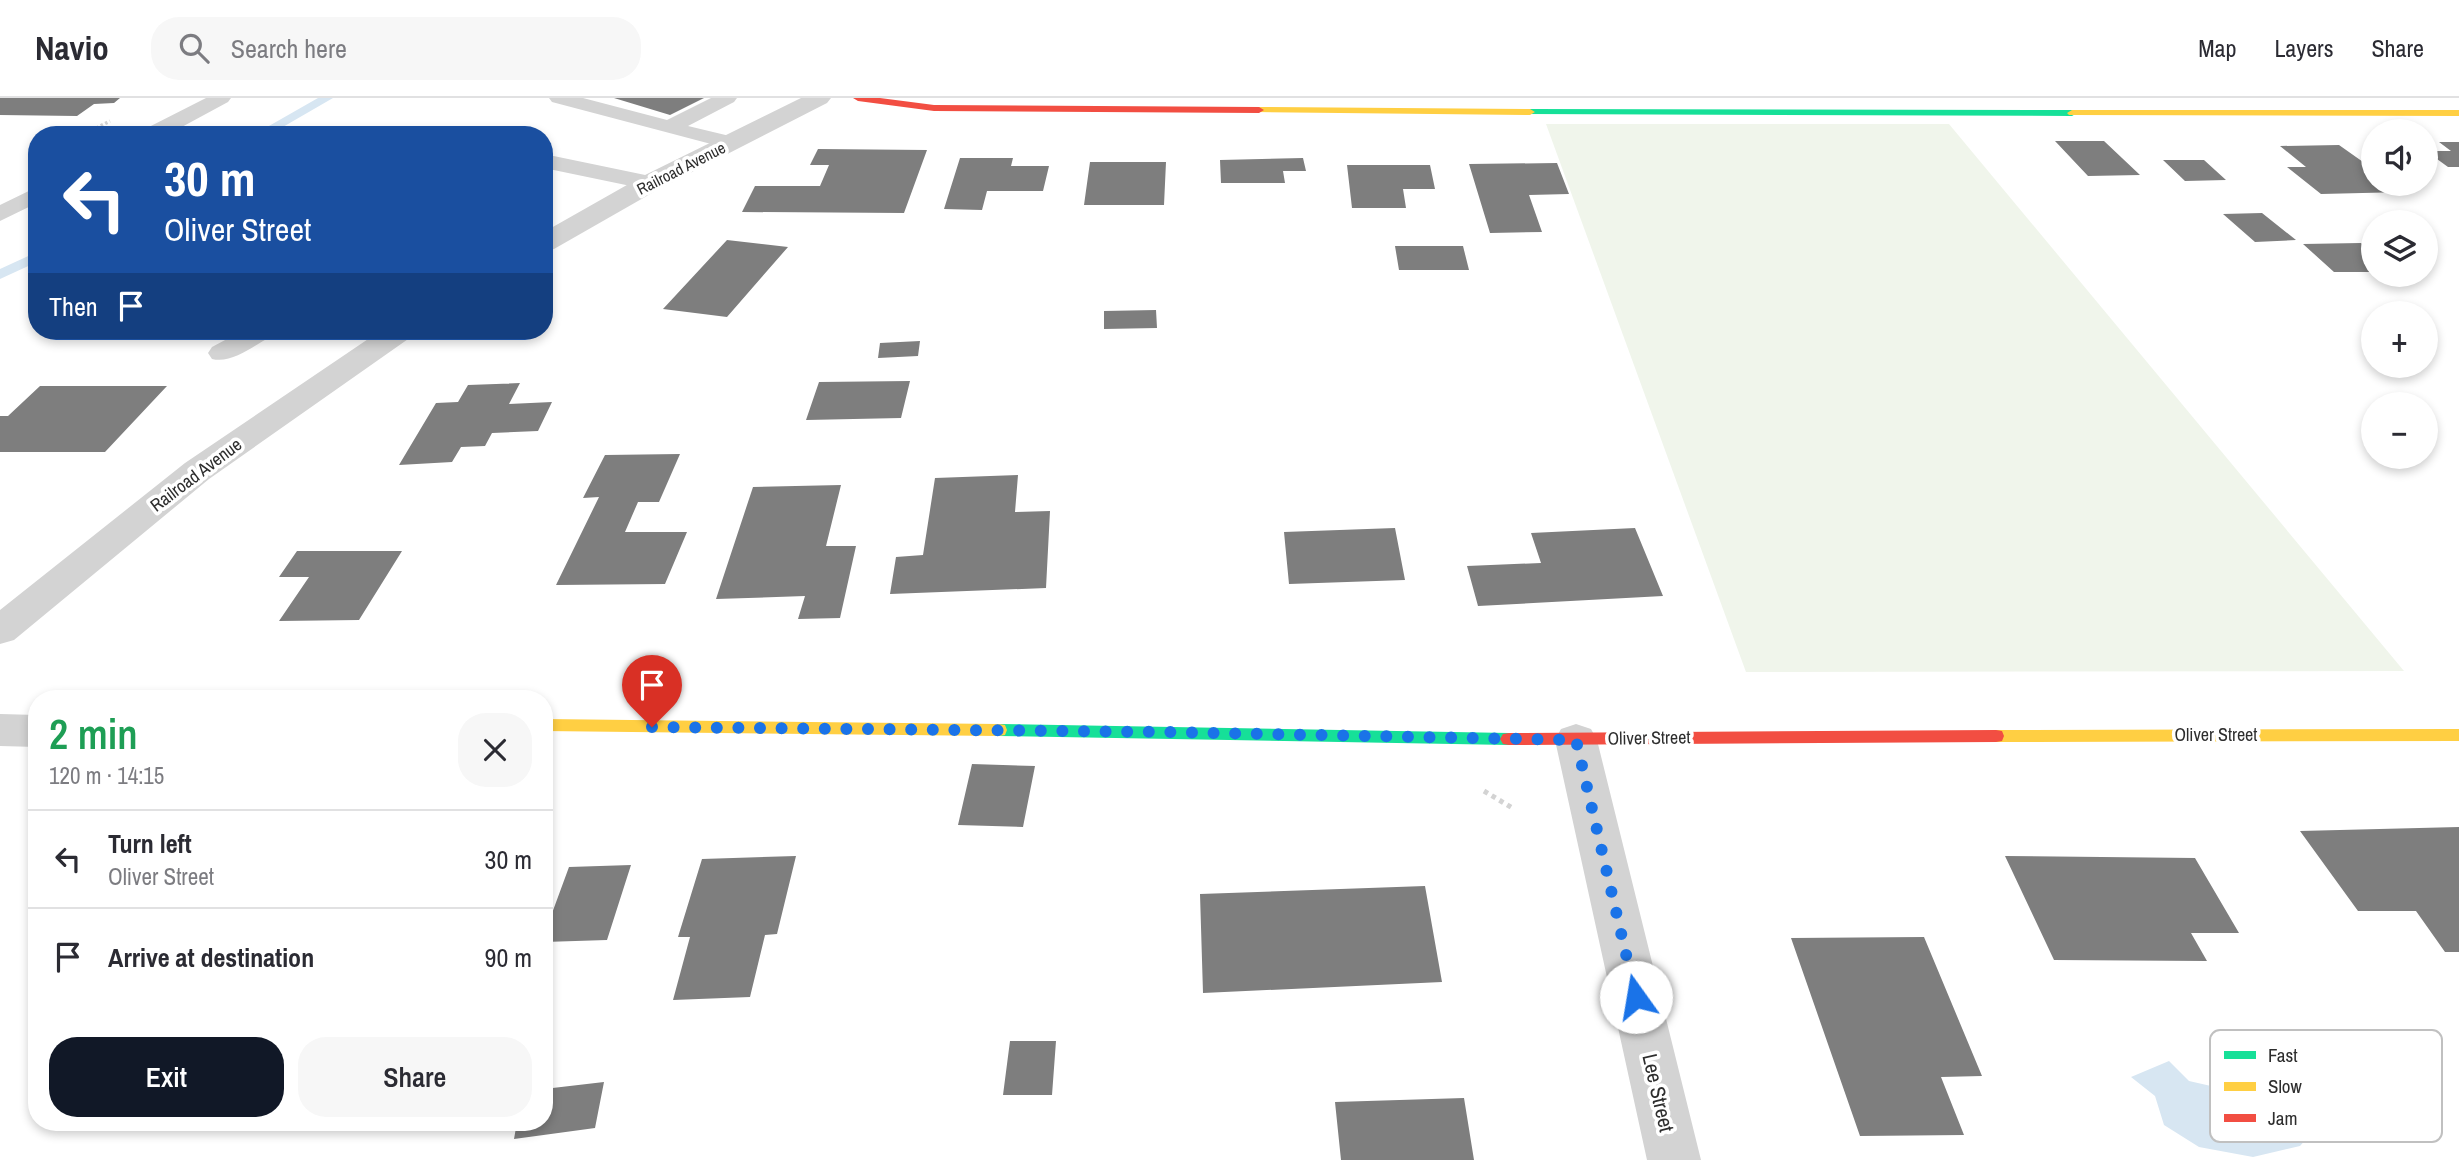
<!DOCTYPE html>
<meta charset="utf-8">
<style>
:root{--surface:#fff;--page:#f7f7f7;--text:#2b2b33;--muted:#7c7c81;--line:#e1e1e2;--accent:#111827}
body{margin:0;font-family:"Archivo Narrow",sans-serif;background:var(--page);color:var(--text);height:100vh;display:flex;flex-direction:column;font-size:26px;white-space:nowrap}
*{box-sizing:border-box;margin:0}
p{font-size:23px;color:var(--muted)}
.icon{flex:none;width:38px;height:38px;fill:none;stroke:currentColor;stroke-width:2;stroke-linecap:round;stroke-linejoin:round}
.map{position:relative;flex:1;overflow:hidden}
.sheet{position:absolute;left:28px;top:592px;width:525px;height:441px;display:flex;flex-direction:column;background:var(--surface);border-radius:28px;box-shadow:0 4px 10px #0003}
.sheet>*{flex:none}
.banner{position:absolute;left:28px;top:28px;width:525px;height:214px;border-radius:28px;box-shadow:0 4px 10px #0003;background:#1a4fa0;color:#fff;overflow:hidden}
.controls{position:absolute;left:2361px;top:21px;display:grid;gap:14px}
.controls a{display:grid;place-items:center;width:77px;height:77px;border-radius:50%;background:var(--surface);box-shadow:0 4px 10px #0003;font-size:35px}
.pin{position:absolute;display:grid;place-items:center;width:60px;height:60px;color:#fff;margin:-72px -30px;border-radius:50% 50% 50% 0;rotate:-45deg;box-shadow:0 0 7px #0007}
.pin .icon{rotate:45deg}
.me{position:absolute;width:77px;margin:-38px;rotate:347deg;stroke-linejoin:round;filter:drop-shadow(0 0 5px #0008)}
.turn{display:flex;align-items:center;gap:24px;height:147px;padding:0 21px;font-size:32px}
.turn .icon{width:91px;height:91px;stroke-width:2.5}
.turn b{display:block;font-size:49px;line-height:60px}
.then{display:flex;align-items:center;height:66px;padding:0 21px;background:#0003;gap:14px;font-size:26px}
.round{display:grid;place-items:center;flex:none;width:74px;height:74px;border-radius:28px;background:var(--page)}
.summary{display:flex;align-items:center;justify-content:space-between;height:119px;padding:0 21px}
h1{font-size:42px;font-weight:600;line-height:52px;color:#1e9e55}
.primary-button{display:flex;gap:14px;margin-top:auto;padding:14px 21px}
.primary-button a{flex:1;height:80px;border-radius:28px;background:var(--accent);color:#fff;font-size:28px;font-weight:600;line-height:80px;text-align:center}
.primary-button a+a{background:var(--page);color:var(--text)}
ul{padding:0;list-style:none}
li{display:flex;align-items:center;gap:21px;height:98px;padding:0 21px;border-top:2px solid var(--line)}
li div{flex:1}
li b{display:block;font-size:26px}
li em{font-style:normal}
header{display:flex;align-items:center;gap:42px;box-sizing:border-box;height:98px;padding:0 35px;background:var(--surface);border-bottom:2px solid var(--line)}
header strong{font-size:33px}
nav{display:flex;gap:38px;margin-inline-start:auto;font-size:24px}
.search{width:490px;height:63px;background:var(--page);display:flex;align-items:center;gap:18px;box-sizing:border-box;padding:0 24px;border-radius:28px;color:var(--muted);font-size:26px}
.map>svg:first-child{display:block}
</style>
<header>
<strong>Navio</strong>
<div class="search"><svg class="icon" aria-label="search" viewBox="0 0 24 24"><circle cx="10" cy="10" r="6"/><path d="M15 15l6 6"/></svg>Search here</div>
<nav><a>Map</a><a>Layers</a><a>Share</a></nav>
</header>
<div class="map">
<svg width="2459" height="1062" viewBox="0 0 2459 1062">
<rect width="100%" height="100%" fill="#fff"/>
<path fill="#f0f5eb" d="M1546,26H1949L2404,573L1746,574Z"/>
<path fill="#d7e6f2" d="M2169,963L2189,983L2211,988L2266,979L2300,1000L2319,1027L2300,1048L2253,1059L2199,1049L2164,1027L2155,998L2131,979Z"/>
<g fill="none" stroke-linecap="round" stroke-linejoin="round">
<path fill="#d7e6f2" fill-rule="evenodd" d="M318,0H333L269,37H253Z
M37,154V164L0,181V171Z"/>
</g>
<path fill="#7e7e7e" d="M0,0H120L114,5L94,6L77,18L0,17Z
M614,0H704L670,17Z
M2055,43H2104L2140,77L2088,78Z
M2439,44H2459V69H2448L2426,53H2451Z
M2339,47L2373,71V86H2393L2404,94L2321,96L2287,69H2306L2280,48Z
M818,51L927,52L904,115L742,114L755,88H820L829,67H810Z
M960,60H1013L1011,68H1049L1043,93H987L982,112L944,111Z
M1303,60L1306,73H1283L1285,85H1221L1220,62Z
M2163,62H2204L2226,82L2185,83Z
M1090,64H1166L1164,107H1084Z
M1557,65L1569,96L1529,97L1542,134L1490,135L1469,66Z
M1347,67H1430L1435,91H1403L1406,110H1352Z
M2262,115L2296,142L2255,144L2223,116Z
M727,142L788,149L727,219L663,211Z
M2361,145L2373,155V174H2334L2303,146Z
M1395,148H1463L1469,172H1399Z
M1156,212L1157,230L1104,231V213Z
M920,243L918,258L878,260L880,245Z
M910,283L901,320L806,322L819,284Z
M520,285L509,306L552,304L538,333L492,335L485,348L461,349L452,364L399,367L436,305L458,304L468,287Z
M40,288H167L105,354H0V318H8Z
M680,356L659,404H638L625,434H687L665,486L556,487L599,399L583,400L605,357Z
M1018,377L1015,414L1050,413L1046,490L890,496L896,459L923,457L935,380Z
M841,387L826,448H856L840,520L798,521L805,498L716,501L753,389Z
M1395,430L1405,482L1289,486L1284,434Z
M1635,430L1663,498L1478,508L1467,468L1541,465L1531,435Z
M297,453H402L359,522L279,523L309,479H279Z
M972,666L1035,668L1023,729L958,727Z
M2459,729V854H2445L2416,813H2358L2300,733Z
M796,758L777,836L765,837L750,899L673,902L690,839H678L702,761Z
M2005,758L2195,760L2239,835H2191L2207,863L2054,862Z
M631,767L607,842L544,844V837L569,769Z
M1425,788L1442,884L1203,895L1200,796Z
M1924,839L1982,978L1941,979L1964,1037L1860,1038L1791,840Z
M1010,943H1056L1052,997H1003Z
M604,984L595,1030L514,1041L517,1024H544V991Z
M1464,1000L1474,1062H1341L1335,1004Z"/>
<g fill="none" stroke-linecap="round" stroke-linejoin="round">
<path stroke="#d3d3d3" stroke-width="3.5" stroke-dasharray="2.5 2.5" stroke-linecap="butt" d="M83,37L110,23"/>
<path stroke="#d3d3d3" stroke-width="5" stroke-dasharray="4.5 4.5" stroke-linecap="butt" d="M1484,693L1514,711"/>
<path fill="#d3d3d3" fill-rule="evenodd" d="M206,0H231L228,4L167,37H141L143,32Z
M549,0H583L667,22L711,0H737L734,4L688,28L738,40L741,45L738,50L730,51L552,4Z
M544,56L650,78L658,80L661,85L658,90L650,92L544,70Z
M37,89V105L0,123V107Z
M242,233H274L270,239C253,248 232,266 212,261L208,255L212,249Z"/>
<path fill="#d3d3d3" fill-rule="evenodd" d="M801,0H831L827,5L659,91L554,151L544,153V134L641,79Z
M380,233H415L411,239L209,381L14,542L0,546V512L185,365Z
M0,616L37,617V649L0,648Z
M1576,626L1591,631L1597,642L1701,1062H1647L1555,642L1561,631Z"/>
<path fill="#16e098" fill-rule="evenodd" d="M1530,11L2072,12L2077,15L2072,18L1527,16L1525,14Z
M999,626L1509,635L1515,636L1518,641L1515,646L1509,647L999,638L993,637L991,632L993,627Z"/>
<path fill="#ffcf43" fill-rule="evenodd" d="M1259,9L1530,11L1535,14L1530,17L1256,14L1254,12Z
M2072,12H2459V18L2069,17L2067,15Z
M544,621L999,626L1005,627L1007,632L1005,637L999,638L544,633Z
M2459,631V643L1996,644L1990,643L1988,638L1990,633L1996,632Z"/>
<path fill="#f24e42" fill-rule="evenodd" d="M853,0H880L934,7L1259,9L1264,12L1259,15L934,13L858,3Z
M1996,632L2002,633L2004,638L2002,643L1996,644L1509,647L1503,646L1500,641L1503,636L1509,635Z"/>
</g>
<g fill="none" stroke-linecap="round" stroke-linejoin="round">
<path stroke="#1a73e8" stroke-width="12" stroke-dasharray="0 21.6" d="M652,629L1164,634L1576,642L1636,899"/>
</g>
<g text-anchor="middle" stroke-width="7" stroke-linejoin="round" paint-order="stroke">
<g font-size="16" fill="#2e2e2e" stroke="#fff">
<text transform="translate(681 70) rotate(-27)" y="6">Railroad Avenue</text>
</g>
<g font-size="18" fill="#2e2e2e" stroke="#fff">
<text transform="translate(196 377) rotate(-37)" y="6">Railroad Avenue</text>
<text x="2216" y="643">Oliver Street</text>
<text transform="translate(1649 640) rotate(-1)" y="6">Oliver Street</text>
</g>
<g font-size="21" fill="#2e2e2e" stroke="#fff">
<text transform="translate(1658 995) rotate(77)" y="7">Lee Street</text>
</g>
</g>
<rect x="2210" y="932" width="232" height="112" rx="10" fill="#fff" stroke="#c0c0c0" stroke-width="2"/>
<rect x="2224" y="953" width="32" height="8" fill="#16e098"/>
<rect x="2224" y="984" width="32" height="9" fill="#ffcf43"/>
<rect x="2224" y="1016" width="32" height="8" fill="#f24e42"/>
<g font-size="19" fill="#2e2e2e">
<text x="2268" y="964">Fast</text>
<text x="2268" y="995">Slow</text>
<text x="2268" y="1027">Jam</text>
</g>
</svg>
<div class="controls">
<a><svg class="icon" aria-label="sound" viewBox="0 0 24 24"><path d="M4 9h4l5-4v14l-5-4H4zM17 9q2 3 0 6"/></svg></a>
<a><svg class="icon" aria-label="layers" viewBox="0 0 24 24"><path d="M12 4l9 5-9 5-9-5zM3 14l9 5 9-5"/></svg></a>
<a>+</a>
<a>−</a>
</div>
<div class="pin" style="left:652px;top:629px;background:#d93025"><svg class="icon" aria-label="arrive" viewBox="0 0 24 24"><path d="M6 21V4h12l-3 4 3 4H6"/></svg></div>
<svg class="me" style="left:1636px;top:899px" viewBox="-20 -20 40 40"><circle r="19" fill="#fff"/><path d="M0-13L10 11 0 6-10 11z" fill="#1a73e8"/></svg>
<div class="banner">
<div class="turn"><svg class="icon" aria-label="left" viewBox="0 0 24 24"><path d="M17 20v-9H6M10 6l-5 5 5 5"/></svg><div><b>30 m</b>Oliver Street</div></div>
<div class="then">Then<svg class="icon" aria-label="arrive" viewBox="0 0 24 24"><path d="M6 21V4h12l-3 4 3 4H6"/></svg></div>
</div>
<section class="sheet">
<div class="summary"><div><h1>2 min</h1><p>120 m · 14:15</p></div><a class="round"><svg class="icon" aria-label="close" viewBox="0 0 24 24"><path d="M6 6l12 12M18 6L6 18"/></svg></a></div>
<ul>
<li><svg class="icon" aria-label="left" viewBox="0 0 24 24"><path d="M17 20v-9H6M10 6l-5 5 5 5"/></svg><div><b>Turn left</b><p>Oliver Street</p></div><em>30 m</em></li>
<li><svg class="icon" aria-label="arrive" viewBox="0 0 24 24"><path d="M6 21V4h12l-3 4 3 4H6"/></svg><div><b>Arrive at destination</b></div><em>90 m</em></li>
</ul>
<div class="primary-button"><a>Exit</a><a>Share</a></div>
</section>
</div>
